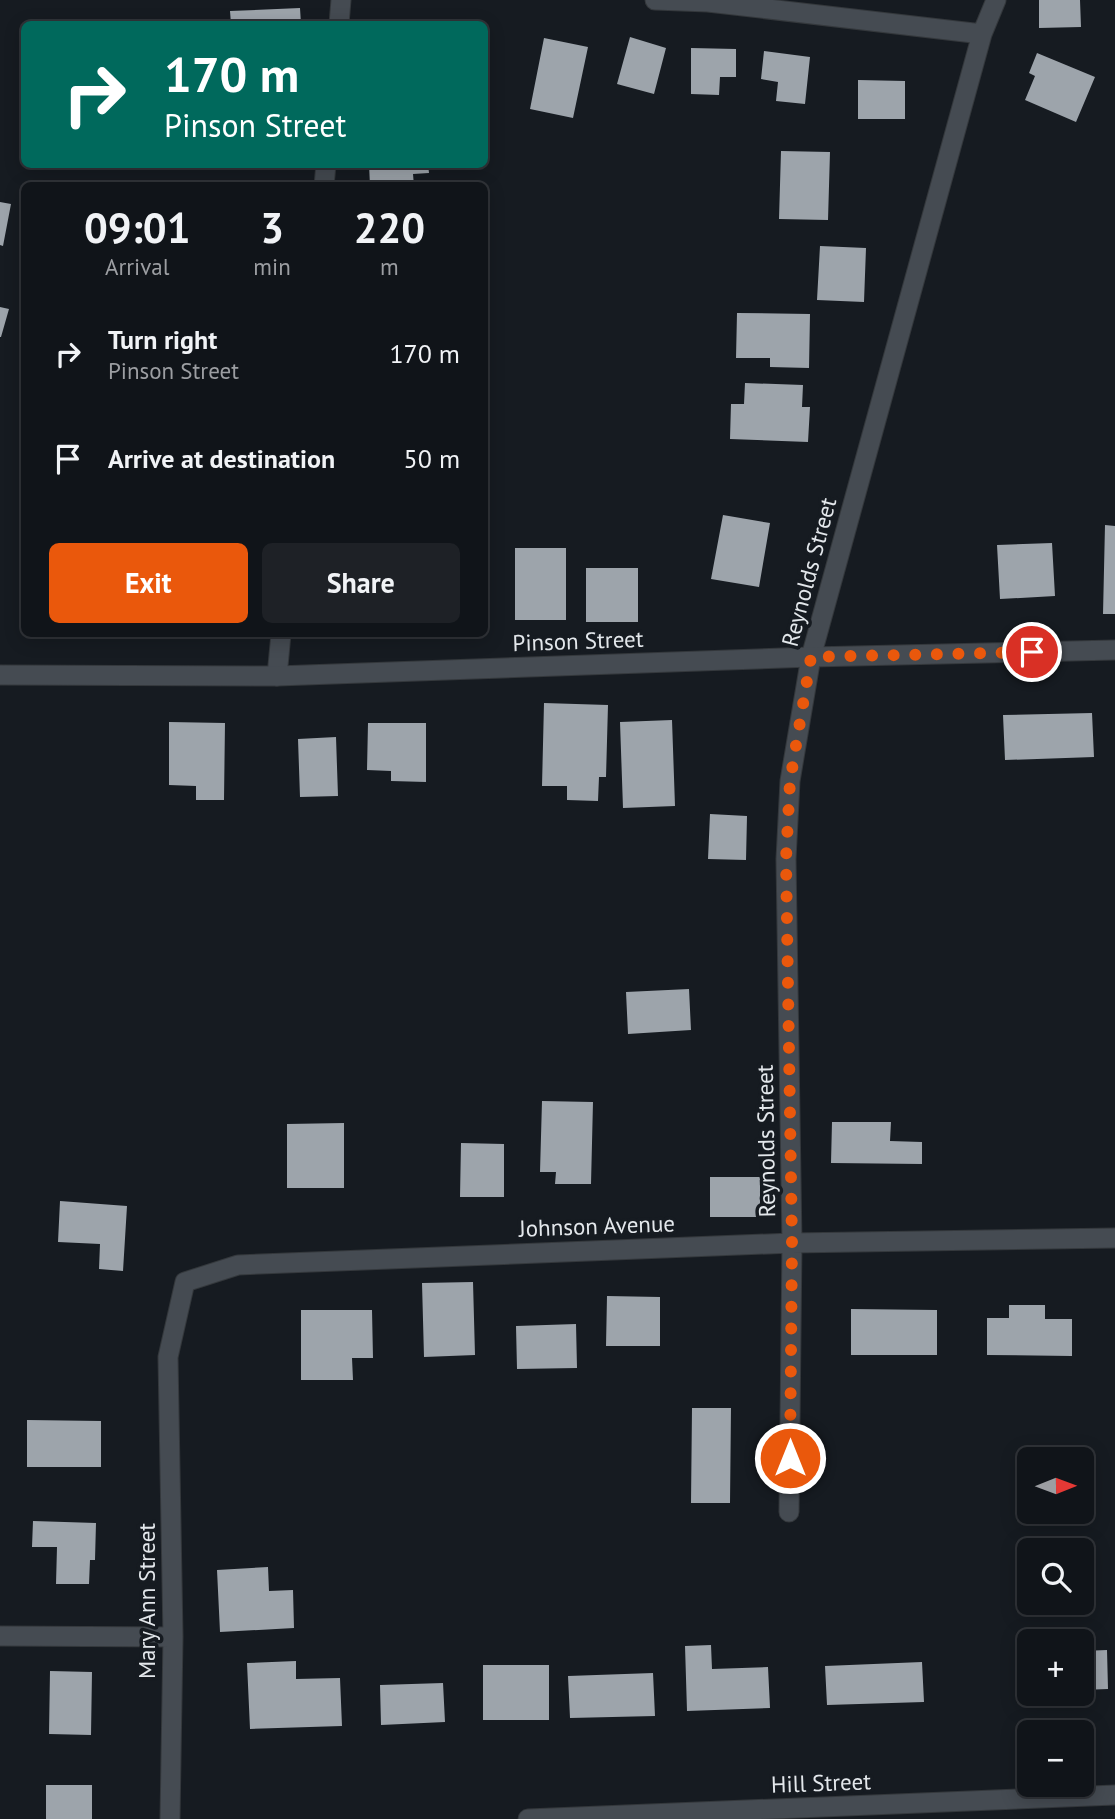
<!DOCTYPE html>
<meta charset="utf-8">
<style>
:root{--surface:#101419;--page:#1e2126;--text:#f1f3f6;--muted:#9c9ea2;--line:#303338;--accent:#ea580c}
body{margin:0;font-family:"PT Sans",sans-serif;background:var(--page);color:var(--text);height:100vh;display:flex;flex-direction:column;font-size:26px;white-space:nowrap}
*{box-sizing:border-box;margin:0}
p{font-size:23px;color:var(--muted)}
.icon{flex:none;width:38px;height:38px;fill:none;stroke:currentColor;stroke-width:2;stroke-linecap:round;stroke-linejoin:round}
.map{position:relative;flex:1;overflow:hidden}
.side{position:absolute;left:21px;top:182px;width:467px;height:455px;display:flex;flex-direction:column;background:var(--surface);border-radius:10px;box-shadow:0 4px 18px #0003,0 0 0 2px var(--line)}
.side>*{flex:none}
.banner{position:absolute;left:21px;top:21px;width:467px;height:147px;border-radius:10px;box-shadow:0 4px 18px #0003,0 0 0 2px var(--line);background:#00695c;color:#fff;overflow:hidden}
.needle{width:46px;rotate:89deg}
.fabs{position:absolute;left:1017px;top:1447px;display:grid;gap:14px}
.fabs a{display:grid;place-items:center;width:77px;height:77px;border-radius:10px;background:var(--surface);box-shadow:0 4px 18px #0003,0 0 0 2px var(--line);font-size:35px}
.pin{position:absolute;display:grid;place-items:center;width:60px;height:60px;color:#fff;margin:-30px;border:4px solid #fff;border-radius:50%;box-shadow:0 2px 7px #0007}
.me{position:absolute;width:77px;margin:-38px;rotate:0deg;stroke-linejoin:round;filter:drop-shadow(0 0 5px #0008)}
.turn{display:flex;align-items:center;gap:24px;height:147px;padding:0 28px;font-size:32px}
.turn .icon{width:91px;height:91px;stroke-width:2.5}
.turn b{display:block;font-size:49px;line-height:60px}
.eta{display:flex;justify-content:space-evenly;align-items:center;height:119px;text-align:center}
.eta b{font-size:42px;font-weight:700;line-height:49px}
.cta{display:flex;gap:14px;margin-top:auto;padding:14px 28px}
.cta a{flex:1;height:80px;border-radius:10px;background:var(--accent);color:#fff;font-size:28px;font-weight:700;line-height:80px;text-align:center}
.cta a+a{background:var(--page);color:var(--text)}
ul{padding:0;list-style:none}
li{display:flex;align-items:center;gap:21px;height:105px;padding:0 28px}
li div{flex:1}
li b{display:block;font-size:26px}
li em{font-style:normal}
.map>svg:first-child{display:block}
</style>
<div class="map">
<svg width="1115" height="1819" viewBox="0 0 1115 1819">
<rect width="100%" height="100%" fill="#161b21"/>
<path fill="#9da4ab" d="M1039,0H1080L1081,27L1039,28Z
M300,8L301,24H231L230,11Z
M630,37L666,48L654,94L617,84Z
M544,38L588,47L573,118L530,109Z
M691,48L736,49V77H720L719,95L691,94Z
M764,51L810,57L805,104L776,101L778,82L761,79Z
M1037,53L1095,77L1076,122L1025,100L1035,76L1029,73Z
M858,80L905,81V119H858Z
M781,151L830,152L828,220L779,219Z
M369,164H428L429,173L413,174L414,186H370Z
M0,202L11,204L3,246L0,245Z
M820,246L866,248L864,302L817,300Z
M0,307L9,309L1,337H0Z
M737,313L810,314L809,368L770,367V358H736Z
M745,383L803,385L802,407H810L808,442L730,439L731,404H744Z
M723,515L770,523L759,587L711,579Z
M1105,525L1115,526V614H1103Z
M1052,543L1055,596L1000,599L997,545Z
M515,548H566V620H515Z
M586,568H638V622H586Z
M544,703L608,705L606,777H599L598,801L567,800V786H542Z
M1092,713L1094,757L1005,760L1003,715Z
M672,720L675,806L623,808L620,722Z
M169,722L225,723L224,800H196V786L169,785Z
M368,723H426V782L391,781V771L367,770Z
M336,737L338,796L300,797L298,739Z
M710,814L747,816L746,860L708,859Z
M689,989L691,1030L628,1034L626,992Z
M542,1101L593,1102L591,1184H555L556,1172H540Z
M832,1122H891L890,1141L922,1142V1164L831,1163Z
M344,1123V1188H287V1124Z
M461,1143L504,1144V1197H460Z
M710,1177H760V1217H710Z
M60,1201L127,1206L123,1271L99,1269L100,1244L58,1242Z
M473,1282L475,1355L424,1357L422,1283Z
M607,1296L660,1297V1346H606Z
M1009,1305H1045V1319H1072V1356L987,1355V1318H1009Z
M851,1309L937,1310V1355H851Z
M301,1310H372L373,1358H352L353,1380H301Z
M576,1324L577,1368L517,1369L516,1326Z
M692,1408H731L730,1503H691Z
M27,1420L101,1421V1467H27Z
M33,1521L96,1523L95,1560H90L89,1584H56L57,1547H32Z
M268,1567L269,1591L293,1590L294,1628L220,1632L217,1570Z
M711,1645L712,1669L768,1667L770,1708L687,1711L685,1646Z
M1107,1650L1108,1689L1082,1690V1651Z
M296,1661V1679L340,1678L342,1726L250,1729L247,1663Z
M922,1662L924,1702L827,1705L825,1666Z
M483,1665H549V1720H483Z
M50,1671L92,1672L91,1735L49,1734Z
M653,1673L655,1716L570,1718L568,1676Z
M443,1683L445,1722L381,1725L380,1685Z
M46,1785H92V1819H46Z"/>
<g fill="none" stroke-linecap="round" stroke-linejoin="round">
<g stroke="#34383c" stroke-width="21">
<path id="minor" d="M655,0L708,2L982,34
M339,24L341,0
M324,186L326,164
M277,676L281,634
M789,1512L792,1243L786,859L790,781L811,657L982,34L996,0
M0,1636L173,1637
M170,1819L173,1637L168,1357L185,1282L238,1265L792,1243L1115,1238
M528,1819L1115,1795"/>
</g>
<g stroke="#34383c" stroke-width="21">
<path id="tertiary" d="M0,675L277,676L811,657L1115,650"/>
</g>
<use href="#minor" stroke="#454b52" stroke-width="19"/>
<use href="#tertiary" stroke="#454b52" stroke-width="19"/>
</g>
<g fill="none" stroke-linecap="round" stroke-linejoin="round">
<path stroke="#ea580c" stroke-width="12" stroke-dasharray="0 21.6" d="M790,1458L792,1243L786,859L790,781L811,657L1032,652"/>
</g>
<g text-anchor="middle" stroke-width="7" stroke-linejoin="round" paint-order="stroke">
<g font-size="23" fill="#e3e7eb" stroke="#161b21">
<text transform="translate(809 572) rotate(-75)" y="8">Reynolds Street</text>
<text transform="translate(578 641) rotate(-2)" y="8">Pinson Street</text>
<text transform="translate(766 1141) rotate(-91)" y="8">Reynolds Street</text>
<text transform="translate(597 1226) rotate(-2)" y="8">Johnson Avenue</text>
<text transform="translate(147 1601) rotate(-90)" y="8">Mary Ann Street</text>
<text transform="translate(821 1783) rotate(-2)" y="8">Hill Street</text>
</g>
</g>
</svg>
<div class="fabs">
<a><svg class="needle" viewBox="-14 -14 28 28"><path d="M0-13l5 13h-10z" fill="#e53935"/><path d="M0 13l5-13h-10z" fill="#9c9ea2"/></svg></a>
<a><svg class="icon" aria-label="search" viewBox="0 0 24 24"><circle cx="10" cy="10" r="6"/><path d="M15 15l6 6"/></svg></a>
<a>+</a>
<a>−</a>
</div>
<div class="pin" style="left:1032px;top:652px;background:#d93025"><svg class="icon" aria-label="arrive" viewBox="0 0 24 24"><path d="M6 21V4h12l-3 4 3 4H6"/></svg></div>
<svg class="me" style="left:790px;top:1458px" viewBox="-20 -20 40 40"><circle r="17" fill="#ea580c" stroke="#fff" stroke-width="3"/><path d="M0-11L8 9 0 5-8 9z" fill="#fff"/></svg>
<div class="banner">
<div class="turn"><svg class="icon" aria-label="right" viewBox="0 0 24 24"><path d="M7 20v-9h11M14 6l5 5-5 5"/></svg><div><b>170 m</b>Pinson Street</div></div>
</div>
<section class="side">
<div class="eta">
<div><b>09:01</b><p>Arrival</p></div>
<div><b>3</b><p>min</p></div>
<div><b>220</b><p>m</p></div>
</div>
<ul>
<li><svg class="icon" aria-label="right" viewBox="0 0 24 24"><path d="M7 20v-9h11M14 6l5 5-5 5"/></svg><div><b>Turn right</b><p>Pinson Street</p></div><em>170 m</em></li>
<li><svg class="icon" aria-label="arrive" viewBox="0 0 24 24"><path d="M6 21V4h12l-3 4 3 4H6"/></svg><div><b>Arrive at destination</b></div><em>50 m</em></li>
</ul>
<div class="cta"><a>Exit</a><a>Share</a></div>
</section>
</div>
